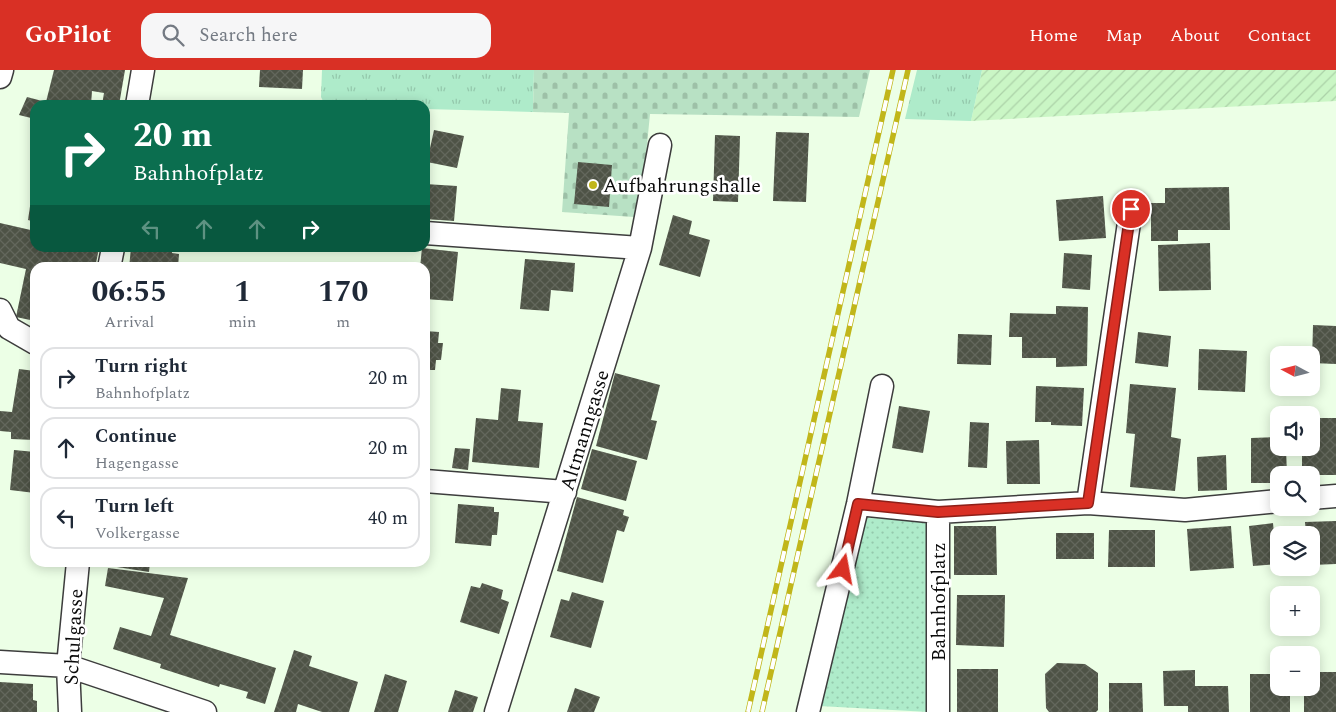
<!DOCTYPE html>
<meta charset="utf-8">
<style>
:root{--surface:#fff;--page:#f6f6f7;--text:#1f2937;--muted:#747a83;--line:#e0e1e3;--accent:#d93025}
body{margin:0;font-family:Spectral,serif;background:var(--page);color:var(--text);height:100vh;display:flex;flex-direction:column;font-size:19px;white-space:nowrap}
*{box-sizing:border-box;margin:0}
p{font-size:16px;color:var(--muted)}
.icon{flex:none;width:28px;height:28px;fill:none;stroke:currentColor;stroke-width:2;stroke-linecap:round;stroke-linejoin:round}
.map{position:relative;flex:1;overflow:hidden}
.panel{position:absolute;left:30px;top:192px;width:400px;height:305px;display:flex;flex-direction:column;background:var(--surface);border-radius:15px;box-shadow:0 2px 12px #0003}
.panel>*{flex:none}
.top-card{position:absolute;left:30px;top:30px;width:400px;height:152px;border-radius:15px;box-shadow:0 2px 12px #0003;background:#0b6e4f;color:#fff;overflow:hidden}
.needle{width:32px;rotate:277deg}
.tools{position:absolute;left:1270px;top:276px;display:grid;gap:10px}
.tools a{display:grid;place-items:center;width:50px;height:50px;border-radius:10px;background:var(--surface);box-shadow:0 2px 12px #0003;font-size:25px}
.pin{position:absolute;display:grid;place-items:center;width:42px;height:42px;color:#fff;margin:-21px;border:2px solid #fff;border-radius:50%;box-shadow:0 1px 5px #0007}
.me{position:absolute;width:55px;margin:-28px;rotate:13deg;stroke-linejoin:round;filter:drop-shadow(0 0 4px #0008)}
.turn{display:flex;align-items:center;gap:18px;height:105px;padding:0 20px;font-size:22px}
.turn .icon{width:65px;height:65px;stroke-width:2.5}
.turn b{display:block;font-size:35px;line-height:42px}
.lanes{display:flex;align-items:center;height:48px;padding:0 20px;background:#0003;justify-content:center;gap:25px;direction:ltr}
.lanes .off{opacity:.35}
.eta{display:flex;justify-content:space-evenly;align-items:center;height:85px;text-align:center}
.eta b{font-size:30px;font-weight:700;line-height:35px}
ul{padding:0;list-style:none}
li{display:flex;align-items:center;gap:15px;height:62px;margin:0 10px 8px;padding:0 10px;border:2px solid var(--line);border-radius:15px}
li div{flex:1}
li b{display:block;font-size:19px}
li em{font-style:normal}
header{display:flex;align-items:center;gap:30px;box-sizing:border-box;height:70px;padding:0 25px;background:var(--accent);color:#fff}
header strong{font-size:24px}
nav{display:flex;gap:28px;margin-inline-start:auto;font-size:18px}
.search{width:350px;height:45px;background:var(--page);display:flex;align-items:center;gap:12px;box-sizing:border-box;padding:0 18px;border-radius:15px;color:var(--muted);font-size:19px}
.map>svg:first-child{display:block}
</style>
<header>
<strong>GoPilot</strong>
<div class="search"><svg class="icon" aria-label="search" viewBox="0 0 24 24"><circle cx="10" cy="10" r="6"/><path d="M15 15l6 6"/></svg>Search here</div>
<nav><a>Home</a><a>Map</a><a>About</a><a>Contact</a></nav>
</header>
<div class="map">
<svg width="1336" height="642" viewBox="0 0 1336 642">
<defs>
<pattern id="farmland-furrows" width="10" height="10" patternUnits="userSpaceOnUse" patternTransform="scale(1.25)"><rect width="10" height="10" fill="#caf6c5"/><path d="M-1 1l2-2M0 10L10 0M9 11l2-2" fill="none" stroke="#acd2a8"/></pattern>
<pattern id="grass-tufts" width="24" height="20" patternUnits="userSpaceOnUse" patternTransform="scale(1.25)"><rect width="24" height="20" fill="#aeebca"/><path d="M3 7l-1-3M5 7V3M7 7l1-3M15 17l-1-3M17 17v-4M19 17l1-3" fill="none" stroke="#94c8ac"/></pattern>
<pattern id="cemetery-stones" width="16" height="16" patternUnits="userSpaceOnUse" patternTransform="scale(1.25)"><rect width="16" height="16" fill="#b8e1c4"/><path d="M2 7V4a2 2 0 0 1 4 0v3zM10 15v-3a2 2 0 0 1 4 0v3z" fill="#9dc0a7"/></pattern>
<pattern id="park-dots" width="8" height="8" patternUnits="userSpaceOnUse" patternTransform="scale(1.25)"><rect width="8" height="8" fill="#aeebca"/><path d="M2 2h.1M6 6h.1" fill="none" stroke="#94c8ac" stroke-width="1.8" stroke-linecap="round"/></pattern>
<pattern id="building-cross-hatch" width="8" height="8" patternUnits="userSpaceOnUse" patternTransform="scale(1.25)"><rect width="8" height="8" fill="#4e5346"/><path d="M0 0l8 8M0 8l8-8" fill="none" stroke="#63675c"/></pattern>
</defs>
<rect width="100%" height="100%" fill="#ecffe6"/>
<path fill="url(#farmland-furrows)" d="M982,0H1336V31L971,51Z"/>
<path fill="url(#grass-tufts)" d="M322,0H534L533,42L425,39V35H325L321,27Z
M917,0H982L971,51L905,49Z"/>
<path fill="url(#cemetery-stones)" d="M534,0H870L859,47L650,44L640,146L634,147L562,142L569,43L533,42Z"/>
<path fill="url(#park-dots)" d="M866,448L930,450L929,642L819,636Z"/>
<path fill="url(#building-cross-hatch)" d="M54,0H125L119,35H102L104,23L92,21L91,35H35V49L19,45L27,27L46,32Z
M260,0H303L302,19L259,17Z
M170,32L197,33V35H170Z
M434,60L464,66L457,98L427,92Z
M776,62L809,63L806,132L773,131Z
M715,65L740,66L738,132L713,131Z
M578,92L612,95L609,137L574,134Z
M34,109H35V152L28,150Z
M425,114L457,116L454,151L425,149Z
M1229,117L1230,160H1178V171H1151V133H1165V118Z
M1103,126L1106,168L1059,171L1056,130Z
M673,145L692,151L689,164L710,170L700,207L659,195Z
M0,153L35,161V178H99L95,198H35V251L16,247L26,199L0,193Z
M1210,173L1211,220L1159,221L1158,175Z
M131,178H172V183L179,184L178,198H129Z
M422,178L458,182L453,231L425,229V198H420Z
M1064,183L1092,185L1090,220L1062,218Z
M525,189L575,193L573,222L551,220L549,241L520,239Z
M1056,236L1088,237L1087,296L1056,297V288H1022V267H1009L1010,243L1056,244Z
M1313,255L1336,256V294L1312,293Z
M425,261L439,262L438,273H443L441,290H436L435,300H425Z
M1138,262L1171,266L1168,297L1135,293Z
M958,264L992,265L991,295L957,294Z
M1199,279L1247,281L1245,322L1198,320Z
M19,299L35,301V370L11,369V362L0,361V341L12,342Z
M615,303L660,315L651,350L657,351L647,390L596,376Z
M1130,314L1176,318L1171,367L1181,369L1175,421L1130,417L1135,364L1126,363Z
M1036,316L1084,318L1082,356L1051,355V352H1035Z
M501,318L521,320L518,351L543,353L539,398L472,392L476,348L498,350Z
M899,336L930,341L923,383L892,378Z
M1311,348H1336V405H1302V378H1311Z
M970,352L989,353L987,398L968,397Z
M1279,367V378H1286L1287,405H1279V413H1251V368Z
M1039,370L1040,414H1007L1006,371Z
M455,378L470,379L468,400L452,398Z
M592,379L637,391L626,431L581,419Z
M14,380L35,382V423L10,420Z
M1226,385L1227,420L1198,421L1197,387Z
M577,427L624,440L623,445L629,447L624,462L617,460L603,513L557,501Z
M458,434L494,437V442H499L497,465H492L491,476L455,473Z
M1336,451V494L1311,495V465H1306L1305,452Z
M1273,453L1277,494L1253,496L1249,456Z
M954,456H996L997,505H954Z
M1231,456L1234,498L1190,501L1187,459Z
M1109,460H1155V497H1108Z
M1056,463H1094V489H1056Z
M104,492H150L149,502L104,495Z
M108,498L188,508L170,565L276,598L265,634L246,628L248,622L220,614L219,617L160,598L161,594L113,579L120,557L151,566L164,528L105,516Z
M482,513L503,520L501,529L509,532L499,564L460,552L471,516L480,518Z
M572,522L604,531L591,578L550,567L561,529L569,531Z
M957,525H1005L1004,577L956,575Z
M294,580L312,586L309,596L358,612L349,642H322L298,634L296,642H274Z
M1057,593L1085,594L1098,603V640L1096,642H1049L1046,638L1045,604Z
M957,599H998V642H957Z
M1195,600V616H1228L1229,642H1188V636H1164L1163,601Z
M1311,602H1336V642H1304V618H1311Z
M385,604L407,611L398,642H374Z
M1250,604H1279V618H1290V642H1250Z
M0,612L33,614V630L37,631V642H0Z
M1109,613H1142L1143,642H1109Z
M575,618L600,627L594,642H567Z
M455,620L478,627L473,642H448Z"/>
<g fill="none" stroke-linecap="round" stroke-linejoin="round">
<g stroke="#3d3d3d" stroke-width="25">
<path id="minor" d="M0,7L2,0
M137,35L143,0
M425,163L640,178
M109,198L113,178
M0,240L9,258L35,273
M425,411L565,422
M1311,428L1336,426
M1088,433L1131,139
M858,434L938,442L1088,433L1185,440L1279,431
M0,592L68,596L205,642
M70,642L68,596L78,492
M496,642L640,178L660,75
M808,642L858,434L882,316
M938,642V442"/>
</g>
<use href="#minor" stroke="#fff" stroke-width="22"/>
<g stroke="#c1b61a" stroke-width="5.5">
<path id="rail" d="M748,642L893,0
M762,642L908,0"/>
</g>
<use href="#rail" stroke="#fff" stroke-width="4" stroke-dasharray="11" stroke-linecap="butt"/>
</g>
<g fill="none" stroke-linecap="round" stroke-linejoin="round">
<g stroke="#8d1f18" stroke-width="12">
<path id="route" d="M843,499L858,434L938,442L1088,433L1131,139"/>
</g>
<use href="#route" stroke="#d93025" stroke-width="9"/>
</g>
<circle fill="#c1b61a" stroke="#fff" stroke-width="2" cx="593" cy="115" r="5"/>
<g text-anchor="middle" stroke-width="5" stroke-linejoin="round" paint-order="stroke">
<g font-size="20" fill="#0a0a0a" stroke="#fff" text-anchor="start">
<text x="603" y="122">Aufbahrungshalle</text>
</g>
<g font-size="20" fill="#0a0a0a" stroke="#fff">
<text transform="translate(584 360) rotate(-73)" y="7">Altmanngasse</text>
<text transform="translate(938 532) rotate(-90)" y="7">Bahnhofplatz</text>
<text transform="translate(73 567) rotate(-87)" y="7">Schulgasse</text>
</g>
</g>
</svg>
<div class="tools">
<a><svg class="needle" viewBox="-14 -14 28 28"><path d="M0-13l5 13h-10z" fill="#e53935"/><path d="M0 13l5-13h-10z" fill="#747a83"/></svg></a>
<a><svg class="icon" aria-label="sound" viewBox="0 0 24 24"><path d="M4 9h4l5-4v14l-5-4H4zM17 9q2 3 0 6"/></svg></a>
<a><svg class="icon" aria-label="search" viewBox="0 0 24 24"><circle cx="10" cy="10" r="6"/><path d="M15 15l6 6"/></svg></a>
<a><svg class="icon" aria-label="layers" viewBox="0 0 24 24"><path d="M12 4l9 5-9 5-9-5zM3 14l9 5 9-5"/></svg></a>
<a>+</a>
<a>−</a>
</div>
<div class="pin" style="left:1131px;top:139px;background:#d93025"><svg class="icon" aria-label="arrive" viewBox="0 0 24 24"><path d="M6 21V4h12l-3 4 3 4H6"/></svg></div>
<svg class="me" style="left:843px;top:499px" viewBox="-20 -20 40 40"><path d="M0-17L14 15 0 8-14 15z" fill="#d93025" stroke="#fff" stroke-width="4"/></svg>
<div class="top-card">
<div class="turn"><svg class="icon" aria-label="right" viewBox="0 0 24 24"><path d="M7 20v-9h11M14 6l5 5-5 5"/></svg><div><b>20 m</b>Bahnhofplatz</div></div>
<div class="lanes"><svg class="icon off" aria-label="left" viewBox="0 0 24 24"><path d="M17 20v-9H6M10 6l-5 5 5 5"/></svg><svg class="icon off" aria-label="ahead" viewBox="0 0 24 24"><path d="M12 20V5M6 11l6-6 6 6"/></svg><svg class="icon off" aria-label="ahead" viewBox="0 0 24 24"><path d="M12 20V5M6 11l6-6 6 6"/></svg><svg class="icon" aria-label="right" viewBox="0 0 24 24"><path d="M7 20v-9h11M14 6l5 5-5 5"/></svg></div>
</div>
<section class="panel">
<div class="eta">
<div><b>06:55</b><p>Arrival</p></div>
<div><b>1</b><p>min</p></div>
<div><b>170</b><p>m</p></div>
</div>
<ul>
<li><svg class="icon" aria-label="right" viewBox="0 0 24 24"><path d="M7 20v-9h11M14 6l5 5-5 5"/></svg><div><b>Turn right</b><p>Bahnhofplatz</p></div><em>20 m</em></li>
<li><svg class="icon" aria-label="ahead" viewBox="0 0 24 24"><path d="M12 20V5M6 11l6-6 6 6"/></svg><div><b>Continue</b><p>Hagengasse</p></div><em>20 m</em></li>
<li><svg class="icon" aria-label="left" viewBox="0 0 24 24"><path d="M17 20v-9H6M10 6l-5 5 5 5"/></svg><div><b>Turn left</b><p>Volkergasse</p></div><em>40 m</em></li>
</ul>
</section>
</div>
